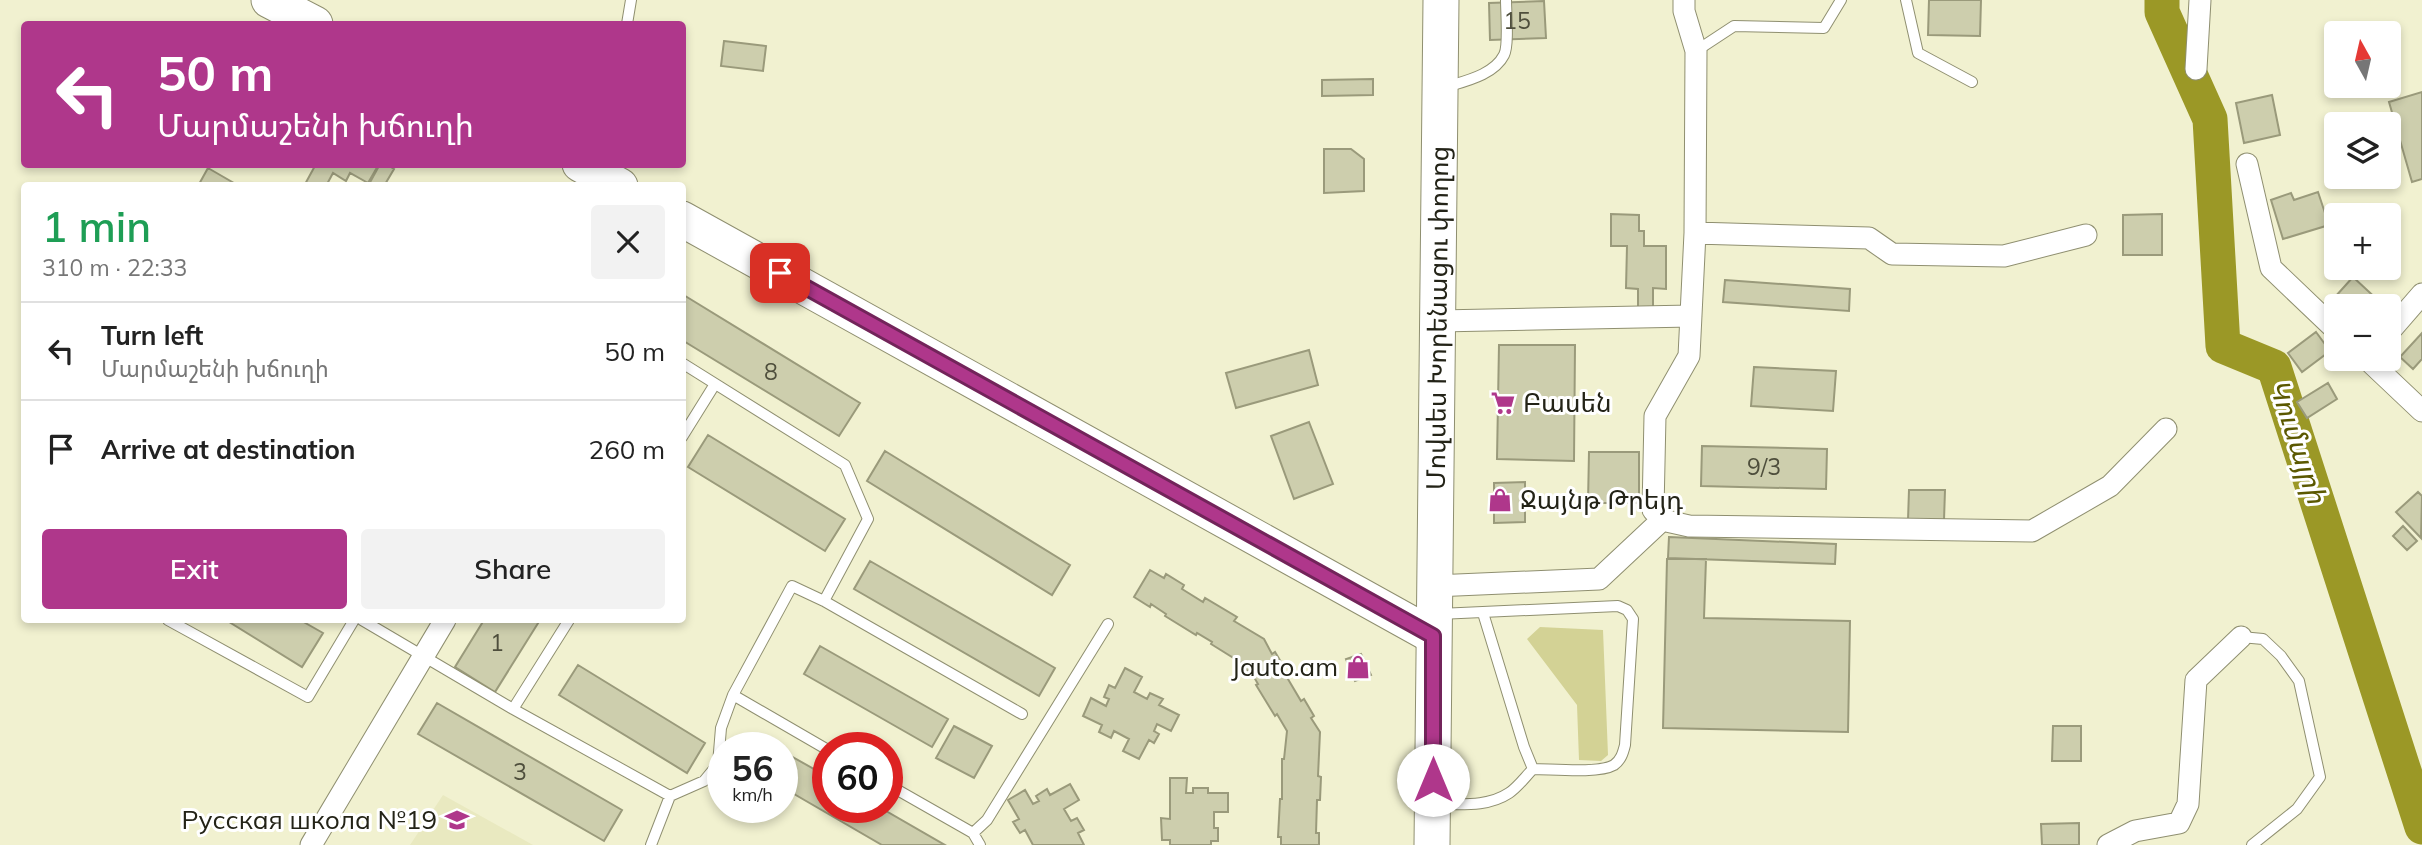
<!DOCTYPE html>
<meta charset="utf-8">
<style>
:root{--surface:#fff;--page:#f2f2f2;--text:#222;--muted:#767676;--line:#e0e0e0;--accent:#af378b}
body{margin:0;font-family:Mulish,"Noto Sans Armenian",sans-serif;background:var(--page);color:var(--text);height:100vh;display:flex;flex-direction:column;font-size:26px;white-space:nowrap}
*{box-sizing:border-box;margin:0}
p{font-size:23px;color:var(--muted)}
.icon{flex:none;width:38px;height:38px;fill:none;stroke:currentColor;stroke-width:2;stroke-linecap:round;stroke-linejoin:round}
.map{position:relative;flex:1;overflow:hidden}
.panel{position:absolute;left:21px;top:182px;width:665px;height:441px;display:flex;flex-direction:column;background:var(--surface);border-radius:7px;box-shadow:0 4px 10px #0003}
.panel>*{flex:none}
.hud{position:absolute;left:21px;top:21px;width:665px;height:147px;border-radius:7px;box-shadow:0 4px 10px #0003;background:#af378b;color:#fff;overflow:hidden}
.needle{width:46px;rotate:352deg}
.fabs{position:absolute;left:2324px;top:21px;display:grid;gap:14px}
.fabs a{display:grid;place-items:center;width:77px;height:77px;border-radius:7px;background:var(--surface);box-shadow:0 4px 10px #0003;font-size:35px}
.speed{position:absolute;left:707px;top:732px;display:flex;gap:14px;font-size:35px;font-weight:700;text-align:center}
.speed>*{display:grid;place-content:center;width:91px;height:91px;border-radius:50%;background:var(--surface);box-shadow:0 4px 10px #0003;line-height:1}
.speed small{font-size:18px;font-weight:400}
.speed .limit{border:10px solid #d22;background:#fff;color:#111}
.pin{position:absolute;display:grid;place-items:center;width:60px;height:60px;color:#fff;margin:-30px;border-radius:14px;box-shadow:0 4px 10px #0006}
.me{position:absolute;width:77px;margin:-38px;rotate:0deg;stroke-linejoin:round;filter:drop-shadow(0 0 5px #0008)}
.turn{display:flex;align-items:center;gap:24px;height:147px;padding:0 21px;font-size:32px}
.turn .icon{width:91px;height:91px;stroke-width:2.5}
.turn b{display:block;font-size:49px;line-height:60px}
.round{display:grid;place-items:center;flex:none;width:74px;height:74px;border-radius:7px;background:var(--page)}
.summary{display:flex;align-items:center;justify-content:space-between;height:119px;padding:0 21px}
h1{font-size:42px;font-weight:600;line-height:52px;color:#1e9e55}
.action{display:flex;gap:14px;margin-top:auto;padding:14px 21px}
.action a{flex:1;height:80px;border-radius:7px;background:var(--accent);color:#fff;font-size:28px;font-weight:600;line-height:80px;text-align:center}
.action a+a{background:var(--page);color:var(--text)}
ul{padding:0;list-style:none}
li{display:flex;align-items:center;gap:21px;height:98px;padding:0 21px;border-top:2px solid var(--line)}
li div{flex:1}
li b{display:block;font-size:26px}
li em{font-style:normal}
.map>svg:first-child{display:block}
</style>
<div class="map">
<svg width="2422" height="845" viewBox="0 0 2422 845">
<rect width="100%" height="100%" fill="#f1f1d0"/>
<path fill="#e9e9c0" d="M443,795L533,845H410Z"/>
<path fill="#d3d295" d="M1540,627L1603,630L1608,755L1601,761L1579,760L1577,705L1527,639Z"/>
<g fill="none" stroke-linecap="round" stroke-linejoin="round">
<path stroke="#9b9826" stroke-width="35" d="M2162,0V12L2210,119L2223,346L2274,367L2422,827"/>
</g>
<path fill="#cdcead" stroke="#9a9a7b" stroke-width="2" d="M1929,0H1981L1980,36L1928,35Z
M1544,1L1546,38L1490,40L1489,3Z
M724,41L766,46L763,71L721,66Z
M1373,79V95L1322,96V80Z
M2422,92V179L2412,182L2389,102Z
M2272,95L2280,135L2244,143L2236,103Z
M1324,149H1351L1364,159V191L1324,193Z
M316,164H379L368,183L350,173L346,181L333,173L326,186H304Z
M380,164H386L394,169L384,186H368Z
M208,168L239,186H198Z
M2318,192L2329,225L2283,239L2271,200L2291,193L2294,200Z
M1611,214L1639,215V231H1644V246H1666V289L1653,288V307H1638V289L1626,288L1627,246H1611Z
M2162,214V255H2123V215Z
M2353,277L2381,303L2378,306H2345L2335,297Z
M1725,280L1850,289L1849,311L1723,302Z
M682,294L860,403L839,436L682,340Z
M2316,332L2330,351L2302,372L2288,353Z
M2422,333V359L2413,369L2400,357Z
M1499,345H1575L1574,461L1497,459Z
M1309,350L1318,385L1236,408L1226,373Z
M1754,367L1836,371L1833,411L1751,406Z
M2328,383L2337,399L2307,418L2297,402Z
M1309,422L1333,484L1294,499L1271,436Z
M708,435L845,519L825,551L688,467Z
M1702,446L1827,449L1826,489L1701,486Z
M885,451L1070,565L1052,595L867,481Z
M1589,452H1639V503H1588Z
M1525,482V522L1494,523V483Z
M1909,490H1945L1944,520H1908Z
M2418,492L2422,496L2421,538L2396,512Z
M2403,526L2417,541L2407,550L2393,536Z
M1669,537L1836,544L1835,564L1668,558Z
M1667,559H1706L1704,618L1850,621L1848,732L1663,728Z
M870,561L1055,668L1039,696L854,589Z
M1150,570L1164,578L1166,574L1184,585L1182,589L1203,602L1205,598L1237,617L1234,621L1264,639L1272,654L1275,652L1284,667L1282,669L1301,701L1304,699L1314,716L1311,718L1320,732L1318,776L1321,777L1320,800H1317L1316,833H1319V845H1281V837H1278L1280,799H1282V759H1284L1287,731L1277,714L1275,716L1256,685L1258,684L1250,670L1247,671L1243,664L1211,644L1212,642L1197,633L1196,635L1165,616L1166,614L1151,604L1150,607L1134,597Z
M226,620H300L323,633L302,667Z
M484,620H540L495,692L455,667Z
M820,646L948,719L932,747L804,674Z
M1361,654L1371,675L1355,681L1346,659Z
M578,665L705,743L687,773L559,695Z
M1125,668L1142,677L1134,692L1147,699L1150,693L1163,699L1159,705L1179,715L1171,731L1157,724L1154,731L1159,734L1154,743L1149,740L1139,759L1123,751L1129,739L1114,731L1111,738L1099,732L1102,725L1083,716L1091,698L1106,706L1109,699L1104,697L1109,685L1115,688Z
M437,703L622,810L604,841L418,734Z
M954,726L992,746L974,778L936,758Z
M2053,726H2081V761H2052Z
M782,751L828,777V807H879L945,845H882L782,787Z
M1170,778H1187L1186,793H1193V788H1208V793H1228V812H1214V828H1218V841H1211V845H1170V840H1162L1161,818L1170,819Z
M1070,784L1079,800L1064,809L1071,821L1077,818L1084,830L1078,833L1084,845H1033L1025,830L1020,833L1013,822L1019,819L1008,800L1025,790L1033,804L1039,801L1036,796L1047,789L1050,795Z
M2079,823V845H2042L2041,824Z"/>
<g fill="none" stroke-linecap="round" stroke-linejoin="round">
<g stroke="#8f8f70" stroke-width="12">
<path id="lane" d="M1906,0L1918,53L1972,82
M627,24L631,0
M1696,51L1734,26L1824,28L1841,0
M1446,87C1465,81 1494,75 1504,55C1509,46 1506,12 1506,0
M682,437L715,384
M824,601L1022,714
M1483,613L1524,747L1533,769
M168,620L308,697L354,620
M362,620L513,709L670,796L651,845
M2241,637L2263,639L2281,656L2299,681L2320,777L2297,809L2252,845
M733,695L828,750
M513,709L569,620
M887,784L973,833L980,845
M670,796L704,781L718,764L721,728L733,695L792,586L824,601L868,519L845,465L682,363
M1438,804C1462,804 1488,807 1509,793C1518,787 1525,777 1533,769C1552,769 1598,774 1614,765C1621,760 1623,753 1625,745L1633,619L1627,610L1618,606L1439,614
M973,833L987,820L1108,624"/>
</g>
<g stroke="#8f8f70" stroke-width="23">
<path id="street" d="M1684,0V11L1696,51L1695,233L1689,356L1655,416L1653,510L1662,520L1689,526L2032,531L2110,486L2166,429
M2196,69L2200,0
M2247,164L2271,268L2336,330
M1695,233L1869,238L1892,254L2004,256L2086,235
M1439,321L1691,316
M2389,332L2422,294
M2367,359L2422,411
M1434,586L1599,579L1662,520
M311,845L445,620
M2108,845L2135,831L2179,823L2188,804L2196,680L2241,637"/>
</g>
<g stroke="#8f8f70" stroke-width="37">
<g id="primary">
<path d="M269,0L315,24"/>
<path d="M580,164L620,186"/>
<path d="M682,219L1433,636"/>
<path id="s1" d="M1432,845L1441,0"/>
</g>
</g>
<use href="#lane" stroke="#fff" stroke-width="10"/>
<use href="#street" stroke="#fff" stroke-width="21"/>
<use href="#primary" stroke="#fff" stroke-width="35"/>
</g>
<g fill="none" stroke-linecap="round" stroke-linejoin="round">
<g stroke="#72245a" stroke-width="18">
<path id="route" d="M780,273L1433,636V780"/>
</g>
<use href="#route" stroke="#af378b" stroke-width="12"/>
</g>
<defs>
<g id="supermarket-bare" transform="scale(1.89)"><path d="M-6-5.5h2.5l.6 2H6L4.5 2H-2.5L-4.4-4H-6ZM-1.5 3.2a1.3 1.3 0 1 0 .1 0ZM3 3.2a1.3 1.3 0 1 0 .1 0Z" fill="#af378b" stroke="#fff" stroke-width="2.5" paint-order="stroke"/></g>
<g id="shop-bare" transform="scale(1.89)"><path d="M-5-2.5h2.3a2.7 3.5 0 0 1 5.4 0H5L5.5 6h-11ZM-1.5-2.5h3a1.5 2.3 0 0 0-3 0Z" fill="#af378b" stroke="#fff" stroke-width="2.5" paint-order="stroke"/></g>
<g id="school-bare" transform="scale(1.89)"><path d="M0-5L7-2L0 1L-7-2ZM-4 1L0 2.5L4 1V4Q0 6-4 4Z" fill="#af378b" stroke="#fff" stroke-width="2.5" paint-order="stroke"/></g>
</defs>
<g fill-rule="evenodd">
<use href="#supermarket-bare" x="1503" y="403"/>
<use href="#shop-bare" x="1500" y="500"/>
<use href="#shop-bare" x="1358" y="667"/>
<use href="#school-bare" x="457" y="820"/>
</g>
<g text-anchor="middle" stroke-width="6" stroke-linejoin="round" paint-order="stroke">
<g font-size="23" fill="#4e4e3c">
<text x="1517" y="29">15</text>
<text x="771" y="380">8</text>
<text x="1764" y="475">9/3</text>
<text x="497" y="651">1</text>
<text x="520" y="780">3</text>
</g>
<g font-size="26" fill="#232317" stroke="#fff">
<text dy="9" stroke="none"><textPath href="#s1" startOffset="527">Մովսես Խորենացու փողոց</textPath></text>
</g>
<g font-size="26" fill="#232317" stroke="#fff" text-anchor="start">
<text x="1523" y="412">Բասեն</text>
<text x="1520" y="509">Ջայնթ Թրեյդ</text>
<text x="1338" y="676" text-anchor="end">Jauto.am</text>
<text x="437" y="829" text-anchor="end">Русская школа №19</text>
</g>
<g font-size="28" font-style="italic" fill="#5b5801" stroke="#fff">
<text transform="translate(2298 441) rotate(72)" y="10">Կումայրի</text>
</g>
</g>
</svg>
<div class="fabs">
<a><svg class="needle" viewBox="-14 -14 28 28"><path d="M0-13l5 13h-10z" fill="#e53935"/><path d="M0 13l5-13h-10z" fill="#767676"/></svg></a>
<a><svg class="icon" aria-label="layers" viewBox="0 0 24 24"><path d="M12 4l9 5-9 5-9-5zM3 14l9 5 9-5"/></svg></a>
<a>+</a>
<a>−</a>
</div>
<div class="speed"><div>56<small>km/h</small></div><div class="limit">60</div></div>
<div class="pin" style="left:780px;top:273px;background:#d93025"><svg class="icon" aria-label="arrive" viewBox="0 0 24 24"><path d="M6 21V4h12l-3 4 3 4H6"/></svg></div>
<svg class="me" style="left:1433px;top:780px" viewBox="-20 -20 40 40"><circle r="19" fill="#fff"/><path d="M0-13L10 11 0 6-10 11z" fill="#af378b"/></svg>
<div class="hud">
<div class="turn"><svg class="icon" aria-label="left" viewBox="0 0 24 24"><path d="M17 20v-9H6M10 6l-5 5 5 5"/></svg><div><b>50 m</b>Մարմաշենի խճուղի</div></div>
</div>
<section class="panel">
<div class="summary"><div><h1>1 min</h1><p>310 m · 22:33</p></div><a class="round"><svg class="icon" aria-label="close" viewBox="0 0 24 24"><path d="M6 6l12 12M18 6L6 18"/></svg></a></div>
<ul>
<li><svg class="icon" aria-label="left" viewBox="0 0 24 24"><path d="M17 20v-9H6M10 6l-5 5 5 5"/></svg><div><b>Turn left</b><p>Մարմաշենի խճուղի</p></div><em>50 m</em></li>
<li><svg class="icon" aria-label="arrive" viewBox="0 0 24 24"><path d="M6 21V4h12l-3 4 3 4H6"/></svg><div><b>Arrive at destination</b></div><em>260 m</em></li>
</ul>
<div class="action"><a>Exit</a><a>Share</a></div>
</section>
</div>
